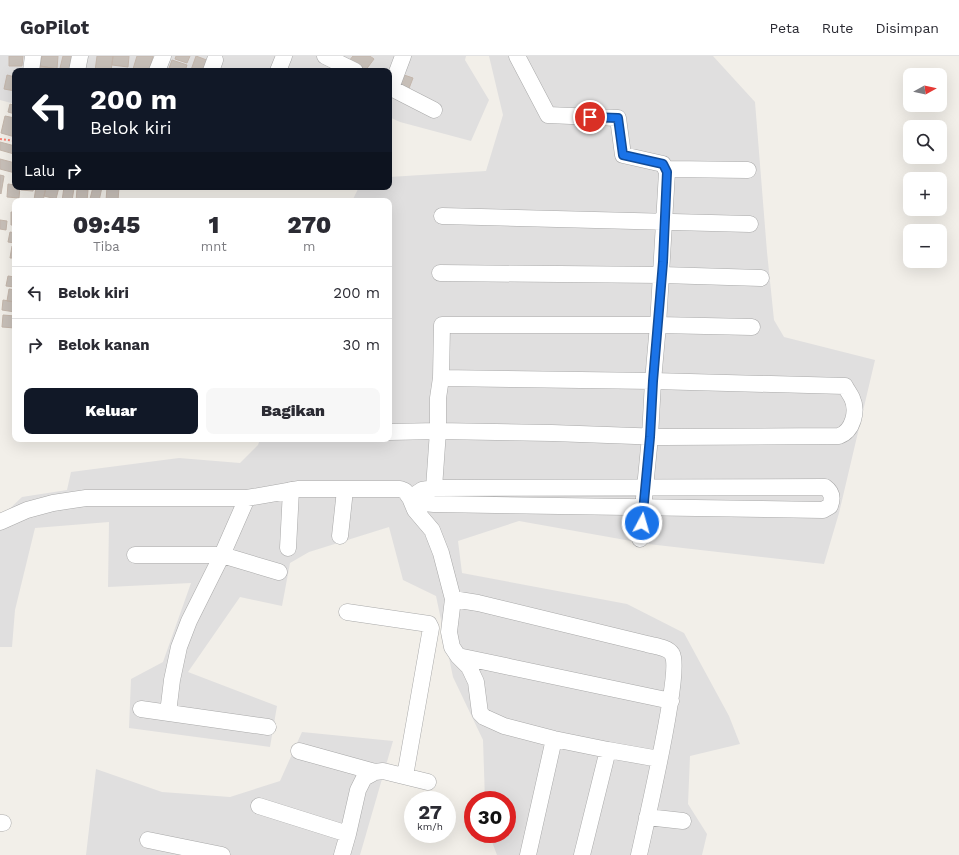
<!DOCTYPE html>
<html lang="id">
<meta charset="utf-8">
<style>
:root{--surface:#fff;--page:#f7f7f7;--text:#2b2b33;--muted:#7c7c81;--line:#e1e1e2;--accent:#111827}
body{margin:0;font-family:"Work Sans",sans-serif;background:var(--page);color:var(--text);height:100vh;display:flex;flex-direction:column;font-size:15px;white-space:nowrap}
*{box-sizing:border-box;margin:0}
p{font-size:13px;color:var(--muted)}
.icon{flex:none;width:22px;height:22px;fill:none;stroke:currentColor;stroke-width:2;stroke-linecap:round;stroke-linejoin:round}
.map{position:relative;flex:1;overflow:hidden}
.panel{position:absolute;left:12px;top:142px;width:380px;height:244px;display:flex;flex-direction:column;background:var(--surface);border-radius:8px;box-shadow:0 4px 16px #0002}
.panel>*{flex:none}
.guide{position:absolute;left:12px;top:12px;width:380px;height:122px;border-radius:8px;box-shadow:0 4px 16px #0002;background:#111827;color:#fff;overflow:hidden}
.needle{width:26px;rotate:82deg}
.buttons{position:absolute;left:903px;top:12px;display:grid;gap:8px}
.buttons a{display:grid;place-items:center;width:44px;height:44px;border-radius:8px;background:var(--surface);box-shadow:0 4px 16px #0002;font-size:20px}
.speed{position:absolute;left:404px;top:735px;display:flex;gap:8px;font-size:20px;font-weight:700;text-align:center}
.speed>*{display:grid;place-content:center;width:52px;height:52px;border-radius:50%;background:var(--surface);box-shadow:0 4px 16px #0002;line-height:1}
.speed small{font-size:10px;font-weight:400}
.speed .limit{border:6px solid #d22;background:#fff;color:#111}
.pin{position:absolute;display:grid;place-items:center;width:34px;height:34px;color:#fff;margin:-17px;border:2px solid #fff;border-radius:50%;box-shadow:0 1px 4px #0007}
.me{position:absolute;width:44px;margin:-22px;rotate:6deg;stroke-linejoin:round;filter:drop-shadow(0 0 3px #0008)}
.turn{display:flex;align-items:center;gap:14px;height:84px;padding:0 12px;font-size:18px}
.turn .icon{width:52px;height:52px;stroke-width:2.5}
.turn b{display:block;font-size:28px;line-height:34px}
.then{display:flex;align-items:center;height:38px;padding:0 12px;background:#0003;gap:8px;font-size:15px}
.eta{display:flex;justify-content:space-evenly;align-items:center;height:68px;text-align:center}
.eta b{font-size:24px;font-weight:800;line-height:28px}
.action{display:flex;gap:8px;margin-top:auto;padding:8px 12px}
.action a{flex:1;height:46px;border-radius:8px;background:var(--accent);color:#fff;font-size:16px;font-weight:800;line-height:46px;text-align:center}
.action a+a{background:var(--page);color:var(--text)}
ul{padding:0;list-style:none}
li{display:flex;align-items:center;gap:12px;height:52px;padding:0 12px;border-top:1px solid var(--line)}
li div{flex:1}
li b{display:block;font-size:15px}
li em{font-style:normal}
header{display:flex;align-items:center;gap:24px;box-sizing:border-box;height:56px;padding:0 20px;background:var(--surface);border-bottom:1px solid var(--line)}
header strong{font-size:19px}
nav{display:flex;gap:22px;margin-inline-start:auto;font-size:14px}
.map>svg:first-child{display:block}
</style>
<header>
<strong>GoPilot</strong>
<nav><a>Peta</a><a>Rute</a><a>Disimpan</a></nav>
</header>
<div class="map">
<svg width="959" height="799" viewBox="0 0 959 799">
<rect width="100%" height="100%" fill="#f2efe9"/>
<path fill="#e0dfdf" d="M0,0H356L368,6L372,0H466L465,4L489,44L471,85L400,66L389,61V15H15V48L0,44Z
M489,0H713L755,46L767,196L774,264L784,281L875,304L839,457L824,508L648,488L519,465L458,485L462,517L627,548L684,577L729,660L740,688L690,700L688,748L707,778L702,799H497L489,778H507V744H485L483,684L453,621L436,540L403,524L389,471L309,496L290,507L282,550L240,541L188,616L277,650L270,691L129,672L131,623L163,606L191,527L108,531L109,466L35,472L15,554L12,591H0V462L22,441L67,434L71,416L179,402L240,407L258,389L260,383H389V145H352L359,131H389V121L486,115L503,59Z
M302,676L393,685L360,799H86L96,713L162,736L230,741L280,725Z"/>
<path fill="#c7bfb8" stroke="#c4b6ab" d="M9,0H23L22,10H9Z
M42,0H58L57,13L40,10Z
M63,0H76L73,15L60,12Z
M97,0H113L111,15H95Z
M113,0H129L128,11L112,9Z
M137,0H153L149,15H141L133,13Z
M176,0H190L187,7L175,3Z
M196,0L212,6L208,15H194L191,14Z
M353,0H370L374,3L365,15H359L348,6Z
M172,4L187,9L185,15H168Z
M40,10L57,13L56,15H40Z
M401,18L413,22L408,35L397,31Z
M7,19L15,21V35L4,33Z
M10,48L15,50V58L8,56Z
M5,60L15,62V81L1,77Z
M0,86L15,90L14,98L0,94Z
M0,103L15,107V117L0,113Z
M0,119L4,120L1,138L0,137Z
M8,128L15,129V131H20L19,142L7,141Z
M21,131H34L33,135L21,134Z
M36,131H46L43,145L34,144Z
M46,131H59L56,143L44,140Z
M64,131L74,132L72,145H62Z
M93,131H102L99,145L90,143Z
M107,131H119L118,145H106Z
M77,133L88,134L87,145H76Z
M11,156H15V169H11Z
M0,164L7,165L6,174L0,173Z
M10,176L15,177V187L8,186Z
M12,190H15V202H10Z
M8,220L15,221V231L6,230Z
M9,233L15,234V246L7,245Z
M3,244L15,246V256L2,254Z
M3,259L15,260V272L2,271Z"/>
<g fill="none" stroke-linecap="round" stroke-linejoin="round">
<g stroke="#a9a9a9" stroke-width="17">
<path id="minor" d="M325,0L355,15
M517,0L548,59L618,62L623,99L663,108L667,116
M31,15L33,0
M77,15L80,0
M157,15L163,0
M211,15L215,4
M278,15L284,0
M389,31L434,54
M391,32L403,0
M748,114L670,113L667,116L658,269L752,271
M442,160L750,168
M440,217L662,219L761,222
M389,376L438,375L552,377L663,381L839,380C853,375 858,355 852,342C850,338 847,334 845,330L653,325L441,322
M825,431C832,436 833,442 830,450L823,454L434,448L424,447L410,442L422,434L434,432Z
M434,432L438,375V342L441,322L442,269H658L653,325L650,381L640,483
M0,466L27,454L53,447L86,442H247L299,433H400L405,435L410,442L415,454L432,474L441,497L453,543L449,576L452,591L458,600L469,611L476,626L480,657L484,661L504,670L554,683L608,694L659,703
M340,480L345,434
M288,492L291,434
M135,499H222L279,516
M453,543L478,547L647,588C654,590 668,591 672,598C682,614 645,771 639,799
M347,556L429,568L431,572L405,720
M458,600L671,645
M141,653L268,671
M168,657L172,624L179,591L189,565L222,499L247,442
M299,695L375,716
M259,750L348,778
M647,761L683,765
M0,767H3
M148,784L222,799
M342,799L348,778L358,734L364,722L375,716L383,715L428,726
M528,799L554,683
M582,799L608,694"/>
</g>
<path stroke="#fa8072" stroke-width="2" stroke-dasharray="2 2" stroke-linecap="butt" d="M0,83L15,85"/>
<use href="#minor" stroke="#fff" stroke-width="16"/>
</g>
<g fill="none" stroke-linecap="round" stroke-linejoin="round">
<g stroke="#114b97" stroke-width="10">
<path id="route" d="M590,61L618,62L623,99L663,108L667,116L663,206L653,325L650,381L642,467"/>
</g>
<use href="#route" stroke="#1a73e8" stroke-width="7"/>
</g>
</svg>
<div class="buttons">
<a><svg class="needle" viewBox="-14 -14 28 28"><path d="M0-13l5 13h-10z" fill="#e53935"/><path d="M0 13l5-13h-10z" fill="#7c7c81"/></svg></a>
<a><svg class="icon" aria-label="search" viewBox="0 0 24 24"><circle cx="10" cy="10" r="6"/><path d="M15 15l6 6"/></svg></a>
<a>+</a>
<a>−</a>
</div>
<div class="speed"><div>27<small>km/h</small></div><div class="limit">30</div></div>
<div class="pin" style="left:590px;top:61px;background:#d93025"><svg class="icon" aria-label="arrive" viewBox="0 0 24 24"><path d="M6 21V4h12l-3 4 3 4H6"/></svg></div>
<svg class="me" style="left:642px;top:467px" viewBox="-20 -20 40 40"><circle r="17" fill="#1a73e8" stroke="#fff" stroke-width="3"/><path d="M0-11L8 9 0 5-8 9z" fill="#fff"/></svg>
<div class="guide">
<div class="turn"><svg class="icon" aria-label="left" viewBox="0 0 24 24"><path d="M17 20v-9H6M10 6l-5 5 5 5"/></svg><div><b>200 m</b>Belok kiri</div></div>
<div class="then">Lalu<svg class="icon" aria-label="right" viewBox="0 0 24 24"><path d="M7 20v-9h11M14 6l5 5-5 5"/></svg></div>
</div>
<section class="panel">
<div class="eta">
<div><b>09:45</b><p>Tiba</p></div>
<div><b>1</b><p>mnt</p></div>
<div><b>270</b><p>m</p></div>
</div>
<ul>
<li><svg class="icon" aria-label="left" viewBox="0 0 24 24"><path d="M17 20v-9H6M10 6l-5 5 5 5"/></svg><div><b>Belok kiri</b></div><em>200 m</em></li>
<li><svg class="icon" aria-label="right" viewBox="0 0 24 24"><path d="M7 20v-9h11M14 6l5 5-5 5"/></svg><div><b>Belok kanan</b></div><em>30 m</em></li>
</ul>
<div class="action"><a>Keluar</a><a>Bagikan</a></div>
</section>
</div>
